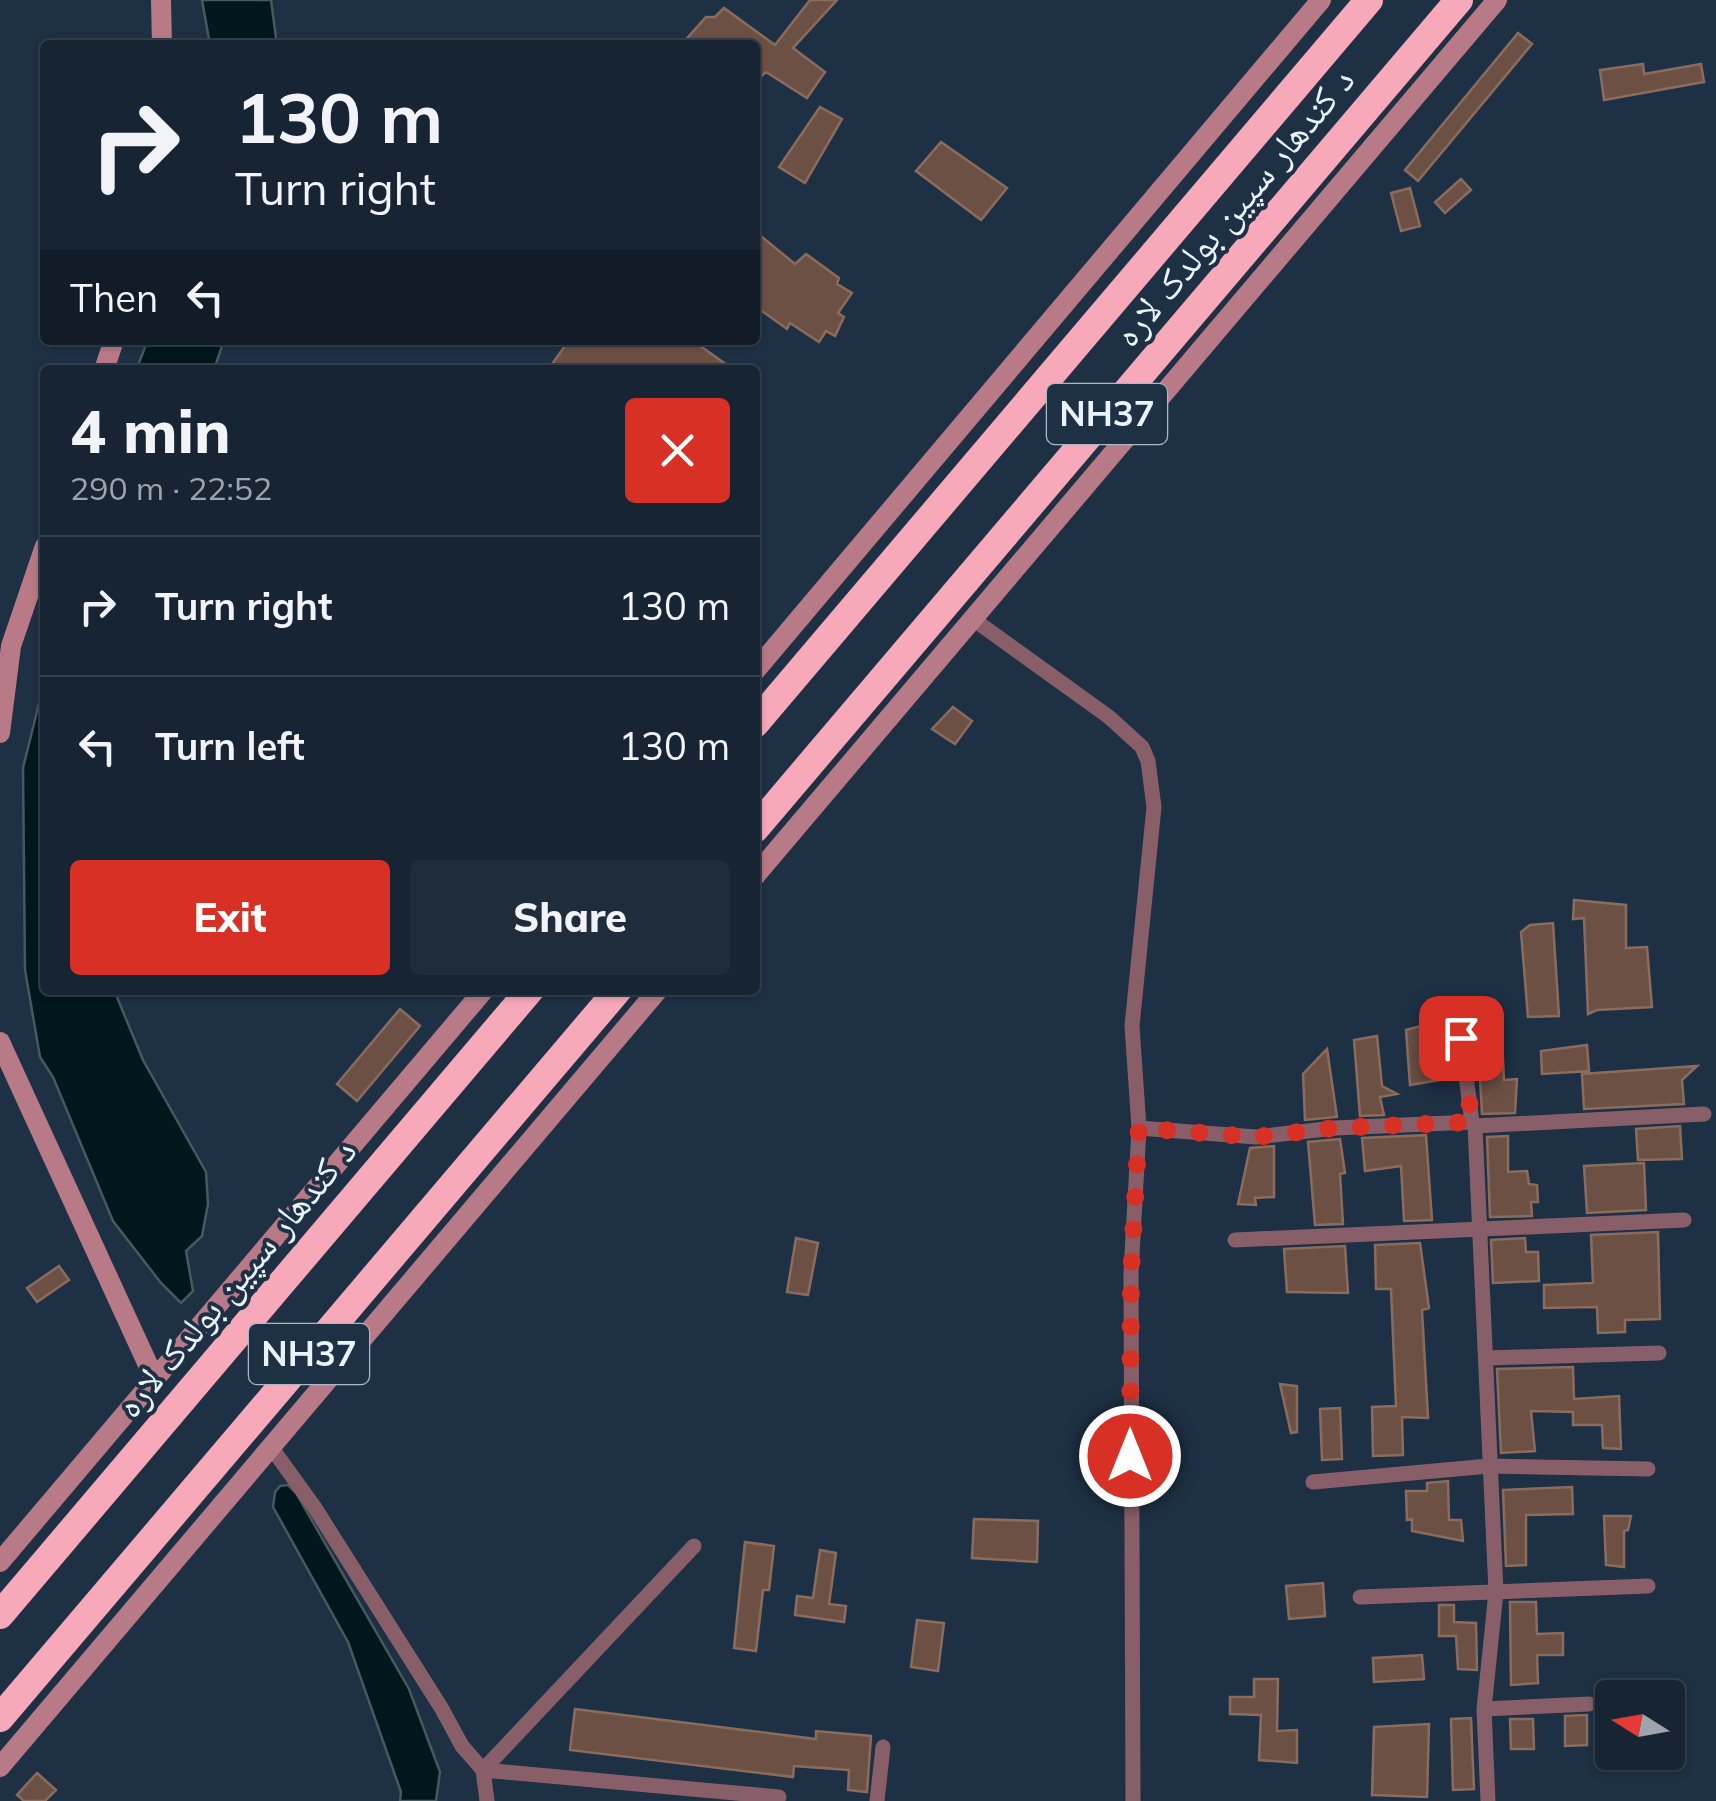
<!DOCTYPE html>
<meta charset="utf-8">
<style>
:root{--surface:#162433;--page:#1f2c3b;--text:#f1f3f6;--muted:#9ea4ac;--line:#35414e;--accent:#d93025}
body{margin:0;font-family:Mulish,"Noto Naskh Arabic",sans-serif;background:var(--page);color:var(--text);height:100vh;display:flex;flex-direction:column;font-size:38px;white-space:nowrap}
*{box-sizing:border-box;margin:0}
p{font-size:32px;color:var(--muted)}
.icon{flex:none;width:55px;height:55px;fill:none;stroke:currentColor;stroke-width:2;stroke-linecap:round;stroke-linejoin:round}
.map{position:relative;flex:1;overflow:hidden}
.drawer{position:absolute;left:40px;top:365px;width:720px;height:630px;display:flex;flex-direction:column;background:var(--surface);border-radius:10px;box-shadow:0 2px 8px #0004,0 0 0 2px var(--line)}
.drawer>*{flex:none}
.hud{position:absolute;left:40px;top:40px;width:720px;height:305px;border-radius:10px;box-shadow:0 2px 8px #0004,0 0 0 2px var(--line);background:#162433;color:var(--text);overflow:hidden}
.needle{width:65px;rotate:281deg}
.buttons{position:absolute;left:1595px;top:1680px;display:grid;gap:20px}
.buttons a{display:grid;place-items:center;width:90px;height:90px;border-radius:10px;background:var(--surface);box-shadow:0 2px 8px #0004,0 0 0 2px var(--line);font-size:50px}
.pin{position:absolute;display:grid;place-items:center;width:85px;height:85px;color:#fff;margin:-42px;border-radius:20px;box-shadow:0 5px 15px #0006}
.me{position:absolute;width:110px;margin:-55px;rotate:0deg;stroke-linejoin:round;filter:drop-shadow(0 0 8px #0008)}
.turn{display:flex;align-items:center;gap:35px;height:210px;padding:0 30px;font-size:45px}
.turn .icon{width:130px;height:130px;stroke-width:2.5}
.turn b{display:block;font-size:70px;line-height:85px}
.then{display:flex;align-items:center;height:95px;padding:0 30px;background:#0003;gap:20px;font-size:38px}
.round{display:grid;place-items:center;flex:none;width:105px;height:105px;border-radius:10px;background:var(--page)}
.head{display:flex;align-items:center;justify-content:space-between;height:170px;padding:0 30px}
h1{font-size:60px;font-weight:800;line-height:75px}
.cta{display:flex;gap:20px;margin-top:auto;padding:20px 30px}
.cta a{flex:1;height:115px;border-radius:10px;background:var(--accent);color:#fff;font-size:40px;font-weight:800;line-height:115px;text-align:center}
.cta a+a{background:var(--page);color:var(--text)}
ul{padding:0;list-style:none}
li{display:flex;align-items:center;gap:30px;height:140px;padding:0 30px;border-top:2px solid var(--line)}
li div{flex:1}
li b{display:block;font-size:38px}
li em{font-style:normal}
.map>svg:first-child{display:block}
</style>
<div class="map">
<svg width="1716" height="1801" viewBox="0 0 1716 1801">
<rect width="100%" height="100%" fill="#1e3044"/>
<path fill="#00181b" stroke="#46595f" stroke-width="2.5" d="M202,0H271L277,45H210Z
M148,340H224L214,370H136Z
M45,679V990H114L143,1060L206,1172L208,1204L202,1236L186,1251L193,1291L181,1303L161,1283L113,1221L53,1077L40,1057L25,970L23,768Z
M288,1485L296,1493L409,1689L440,1772L436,1801H400L401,1792L348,1642L273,1507L275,1492L280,1486Z"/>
<path fill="#6d5044" stroke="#8a6c5f" stroke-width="2.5" d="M810,0H837L793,48L825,72L807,98L766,72L755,82V45H681L706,17H715L724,8L775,45Z
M1518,33L1532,44L1418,181L1405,170Z
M1643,64L1644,74L1701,64L1704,82L1604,100L1600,70Z
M820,107L842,119L805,183L779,167Z
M941,142L1007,188L981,220L916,171Z
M1461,179L1471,190L1445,213L1435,202Z
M1410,188L1420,226L1401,231L1391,193Z
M762,237L795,264L806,254L839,278L837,284L852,293L838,313L844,317L835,336L826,331L819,342L790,323L787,329L755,306V245Z
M569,340H692L734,370H548Z
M953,707L972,721L955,744L932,729Z
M1574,900L1626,905V948L1647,947L1652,1007L1597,1010L1588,1014L1584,918L1573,919Z
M1553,923L1559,1016L1528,1017L1521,932L1530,925Z
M400,1009L420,1026L357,1101L337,1084Z
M1428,1024L1440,1080L1410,1085L1406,1030Z
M1377,1036L1382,1086L1397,1094L1380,1097L1384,1115L1360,1116L1354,1040Z
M1502,1040L1504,1080L1517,1079L1515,1113L1482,1114L1478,1041Z
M1587,1045L1589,1071L1542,1074L1541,1051Z
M1327,1049L1337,1117L1305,1120L1303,1074Z
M1697,1066L1682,1080L1684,1104L1584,1109L1582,1074Z
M1680,1126L1682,1159L1638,1160L1636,1129Z
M1426,1135L1432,1220L1404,1221L1401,1166L1365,1171L1362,1138Z
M1508,1136V1172L1527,1171L1529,1184L1537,1185L1538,1202H1531L1532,1216L1490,1217L1487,1137Z
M1340,1139L1345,1173L1340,1174L1343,1224L1315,1225L1308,1142Z
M1274,1146V1197L1255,1198L1256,1205L1238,1204L1250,1148Z
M1644,1163L1646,1210L1587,1213L1584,1166Z
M1658,1232L1660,1319L1625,1320V1332L1598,1333L1597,1307L1544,1308V1285L1593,1283L1591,1235Z
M796,1238L818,1243L808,1295L787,1292Z
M1525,1238L1526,1252H1538L1539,1281L1493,1283L1491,1240Z
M1420,1243L1429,1308L1422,1310L1428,1418L1402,1417L1403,1455L1373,1456L1372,1407L1396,1406L1391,1289H1376L1375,1245Z
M1345,1246L1348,1293L1287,1292L1284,1249Z
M59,1266L69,1280L37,1302L27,1288Z
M1573,1367L1574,1399L1619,1396L1621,1449L1603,1448L1602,1425H1573V1412L1531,1411L1535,1451L1501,1453L1497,1369Z
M1280,1384L1297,1386V1432L1291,1433Z
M1340,1408L1342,1459L1322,1460L1320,1409Z
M1448,1481L1449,1520H1461L1463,1541L1412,1531V1519L1407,1520L1406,1491H1427V1483Z
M1572,1487L1573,1514L1526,1515V1565L1506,1566L1503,1490Z
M1604,1516H1631L1628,1530L1624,1531V1567L1606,1565Z
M974,1519L1038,1521L1037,1562L972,1558Z
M745,1542L774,1546L769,1590H763L756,1651L734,1648Z
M820,1550L836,1553L829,1604L846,1606L844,1622L795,1615L797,1596L813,1598Z
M1323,1583L1325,1616L1289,1619L1286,1586Z
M1510,1602H1536L1537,1634L1563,1633V1655H1537L1538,1683L1511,1685Z
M1439,1605H1454V1622L1476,1623L1477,1670L1458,1669L1456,1636H1439Z
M917,1620L944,1623L938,1671L911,1667Z
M1422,1655L1424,1679L1374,1682L1373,1658Z
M1254,1679H1278L1277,1731L1297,1730V1763L1259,1760L1261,1715L1230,1714V1697H1254Z
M575,1709L816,1739V1731L871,1736L867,1792L848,1790L849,1770L794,1766L793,1777L570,1750Z
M1587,1715V1745L1565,1746V1716Z
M1471,1718L1474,1789L1453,1790L1451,1719Z
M1510,1719H1533L1534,1749H1511Z
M1429,1724L1427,1797L1372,1795L1374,1727Z
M37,1773L56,1790L45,1801H24L17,1795Z"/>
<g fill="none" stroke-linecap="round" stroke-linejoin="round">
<path stroke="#885f68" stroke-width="15" d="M973,619L1109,717L1142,747L1148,761L1154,807L1132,1026L1139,1128L1131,1273L1133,1801
M1461,1038L1472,1122L1475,1126L1496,1592L1484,1709L1488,1801
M1475,1126L1704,1114
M1139,1128L1256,1137L1335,1128L1472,1122
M1235,1240L1684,1220
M1487,1358L1659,1353
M271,1447L315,1508L442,1709L462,1746L483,1770L487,1801
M1313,1482L1489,1466L1648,1469
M1360,1597L1648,1586
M1484,1709L1589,1704
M483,1770L694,1546
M483,1770L779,1797
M877,1801L883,1747"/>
<path stroke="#b97a88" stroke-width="20" d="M161,0L162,45
M104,370L114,340
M755,671L1321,0
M0,733L11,646L45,546
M755,876L1497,0
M0,1042L155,1380
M0,1562L484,990
M0,1767L658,990"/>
<path stroke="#f7a8b9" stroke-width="28" d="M755,724L1369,0
M755,829L1459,0
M0,1615L530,990
M0,1718L618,990"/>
</g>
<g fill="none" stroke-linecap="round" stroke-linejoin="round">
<path stroke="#d93025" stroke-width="18" stroke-dasharray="0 32.4" d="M1130,1456L1131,1273L1139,1128L1256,1137L1334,1128L1472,1122L1461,1038"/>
</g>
<g text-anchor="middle" stroke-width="8" stroke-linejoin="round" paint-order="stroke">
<g fill="#1e3044" stroke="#acb8c6" stroke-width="2.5">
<rect x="1047" y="384" width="120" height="60" rx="8"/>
<rect x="249" y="1324" width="120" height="60" rx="8"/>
</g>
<g font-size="35" font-weight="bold" fill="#e9f2fd">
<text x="1107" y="426">NH37</text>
<text x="309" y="1366">NH37</text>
</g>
<g font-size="38" fill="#e9f2fd" stroke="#1e3044">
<text transform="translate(1234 207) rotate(-50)" y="13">د کندهار سپین بولدک لاره</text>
<text transform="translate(236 1278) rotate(-50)" y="13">د کندهار سپین بولدک لاره</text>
</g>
</g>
</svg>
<div class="buttons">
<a><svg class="needle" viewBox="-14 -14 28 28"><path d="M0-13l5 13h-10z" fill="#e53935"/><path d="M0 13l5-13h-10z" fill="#9ea4ac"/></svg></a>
</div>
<div class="pin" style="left:1461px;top:1038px;background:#d93025"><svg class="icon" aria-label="arrive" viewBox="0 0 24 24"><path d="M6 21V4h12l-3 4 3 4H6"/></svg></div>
<svg class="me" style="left:1130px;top:1456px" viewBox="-20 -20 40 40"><circle r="17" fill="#d93025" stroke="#fff" stroke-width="3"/><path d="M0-11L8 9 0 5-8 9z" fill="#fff"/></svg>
<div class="hud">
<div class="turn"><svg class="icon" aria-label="right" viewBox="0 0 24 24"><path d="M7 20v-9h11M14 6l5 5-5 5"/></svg><div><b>130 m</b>Turn right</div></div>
<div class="then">Then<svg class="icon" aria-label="left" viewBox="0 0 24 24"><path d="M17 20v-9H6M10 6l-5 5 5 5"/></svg></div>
</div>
<section class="drawer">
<div class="head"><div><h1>4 min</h1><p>290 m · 22:52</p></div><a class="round" style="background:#d93025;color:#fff"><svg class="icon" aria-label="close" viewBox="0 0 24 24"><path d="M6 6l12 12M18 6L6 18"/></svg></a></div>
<ul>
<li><svg class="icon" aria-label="right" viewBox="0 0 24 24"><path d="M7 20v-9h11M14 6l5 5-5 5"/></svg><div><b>Turn right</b></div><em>130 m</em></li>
<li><svg class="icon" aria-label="left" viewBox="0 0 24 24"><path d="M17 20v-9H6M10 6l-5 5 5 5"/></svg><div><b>Turn left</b></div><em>130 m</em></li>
</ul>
<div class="cta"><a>Exit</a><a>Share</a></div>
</section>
</div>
